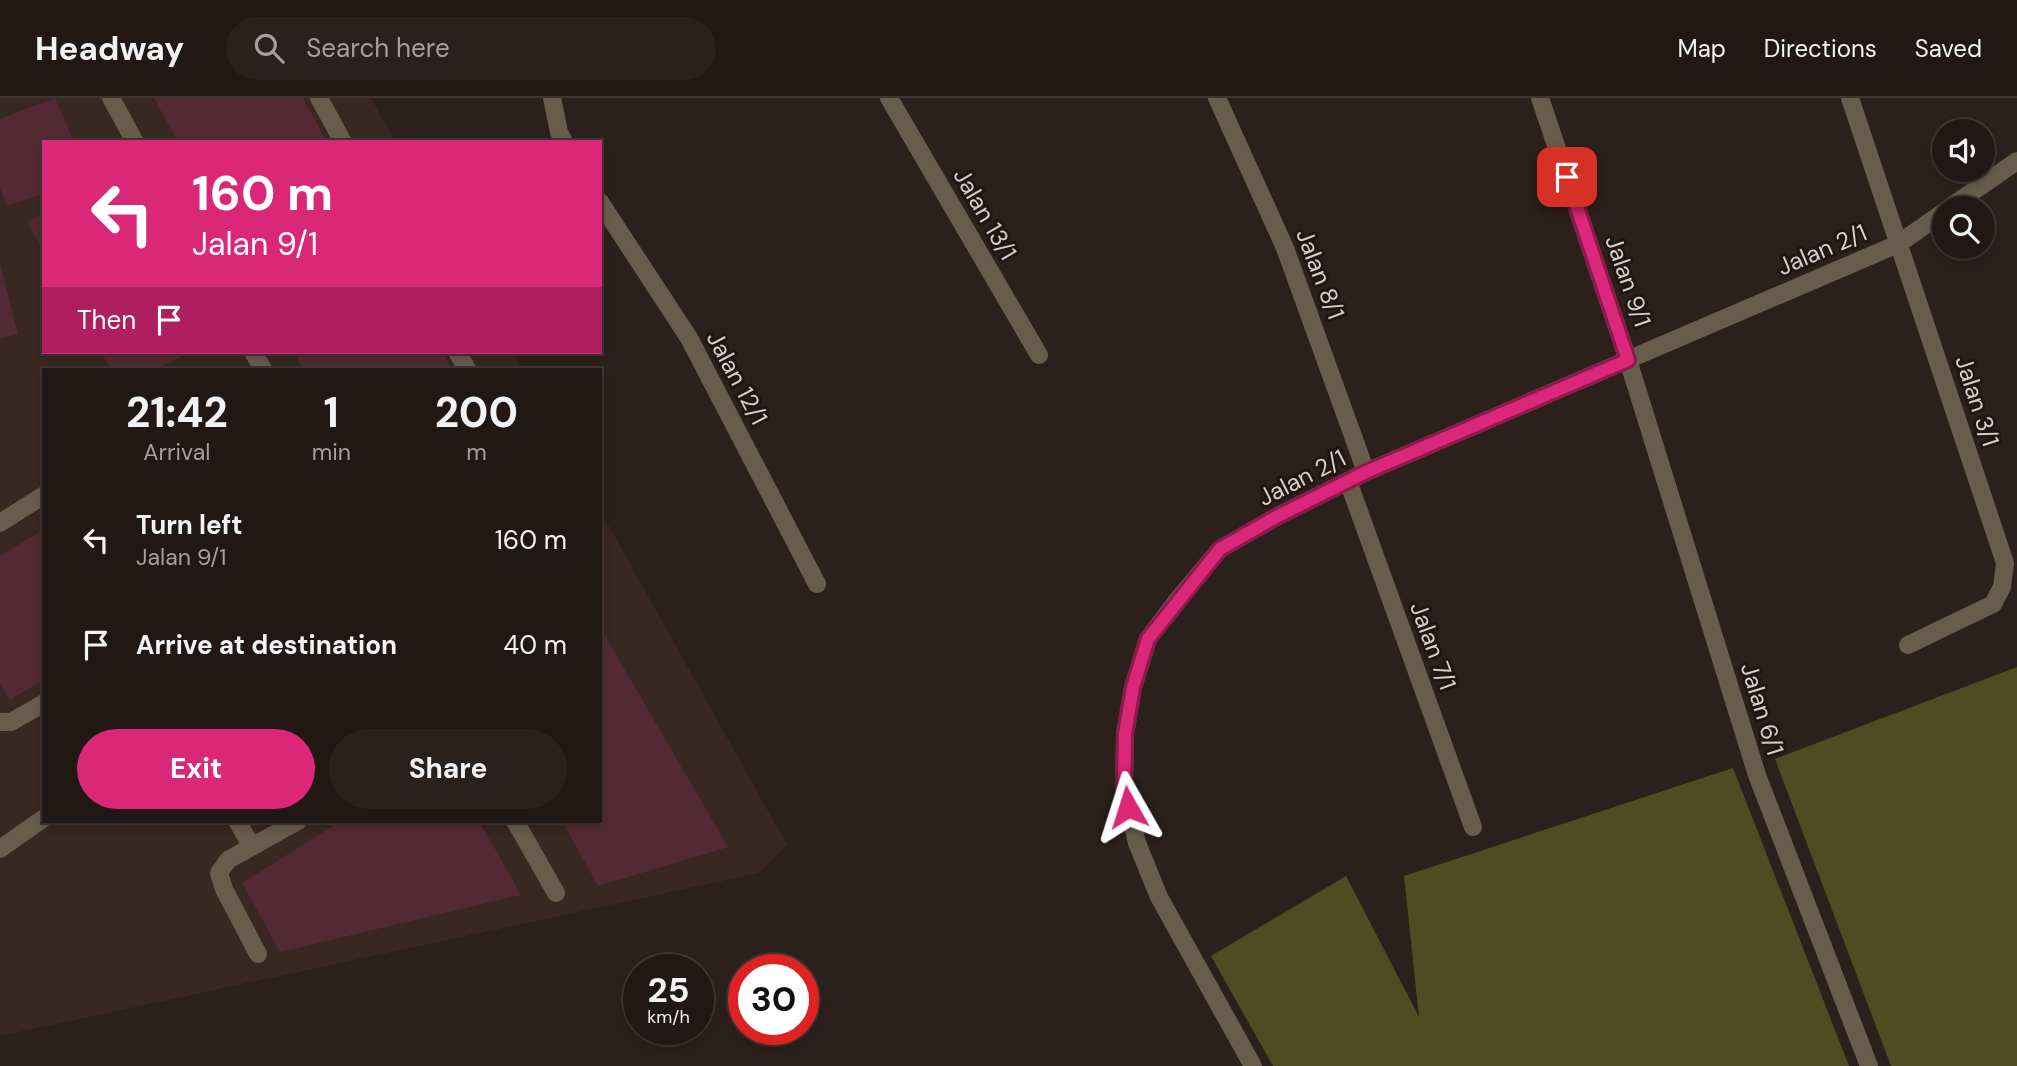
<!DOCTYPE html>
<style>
:root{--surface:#211815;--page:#29211e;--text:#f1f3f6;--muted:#a2a0a0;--line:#3e3734;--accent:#db2777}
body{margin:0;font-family:"DM Sans",sans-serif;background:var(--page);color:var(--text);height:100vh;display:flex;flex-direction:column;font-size:26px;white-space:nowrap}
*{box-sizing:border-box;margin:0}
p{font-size:23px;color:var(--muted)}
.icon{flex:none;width:38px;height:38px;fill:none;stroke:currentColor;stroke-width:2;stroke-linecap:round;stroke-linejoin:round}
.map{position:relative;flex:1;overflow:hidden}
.panel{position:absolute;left:42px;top:270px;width:560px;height:455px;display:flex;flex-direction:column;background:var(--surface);border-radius:0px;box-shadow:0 4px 10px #0003,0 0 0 2px var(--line)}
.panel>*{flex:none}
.banner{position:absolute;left:42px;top:42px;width:560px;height:214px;border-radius:0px;box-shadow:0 4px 10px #0003,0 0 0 2px var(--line);background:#db2777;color:#fff;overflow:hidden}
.buttons{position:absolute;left:1932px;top:21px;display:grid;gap:14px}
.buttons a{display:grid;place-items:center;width:63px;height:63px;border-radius:50%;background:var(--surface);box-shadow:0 4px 10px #0003,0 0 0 2px var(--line);font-size:35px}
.speed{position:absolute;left:623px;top:856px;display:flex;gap:14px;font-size:35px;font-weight:700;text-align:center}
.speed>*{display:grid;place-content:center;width:91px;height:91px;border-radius:50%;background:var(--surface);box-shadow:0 4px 10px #0003,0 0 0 2px var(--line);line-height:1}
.speed small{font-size:18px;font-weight:400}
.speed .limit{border:10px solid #d22;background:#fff;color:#111}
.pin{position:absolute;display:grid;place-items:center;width:60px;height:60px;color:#fff;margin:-30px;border-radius:14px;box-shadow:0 4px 10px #0006}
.me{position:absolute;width:77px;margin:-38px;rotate:354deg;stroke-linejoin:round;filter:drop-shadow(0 0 5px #0008)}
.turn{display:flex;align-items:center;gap:24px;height:147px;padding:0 35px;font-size:32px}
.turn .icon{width:91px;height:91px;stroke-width:2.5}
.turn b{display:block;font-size:49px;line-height:60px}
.then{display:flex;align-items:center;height:66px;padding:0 35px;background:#0003;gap:14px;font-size:26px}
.eta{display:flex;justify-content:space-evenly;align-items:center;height:119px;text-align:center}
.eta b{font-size:42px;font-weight:700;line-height:49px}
.primary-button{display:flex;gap:14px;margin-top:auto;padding:14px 35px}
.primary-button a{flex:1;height:80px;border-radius:42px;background:var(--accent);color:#fff;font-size:28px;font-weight:700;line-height:80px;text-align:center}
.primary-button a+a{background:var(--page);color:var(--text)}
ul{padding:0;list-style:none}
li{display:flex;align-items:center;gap:21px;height:105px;padding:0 35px}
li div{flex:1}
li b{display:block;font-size:26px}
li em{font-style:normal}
header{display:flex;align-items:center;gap:42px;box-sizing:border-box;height:98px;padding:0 35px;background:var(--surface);border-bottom:2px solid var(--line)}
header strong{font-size:33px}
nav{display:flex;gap:38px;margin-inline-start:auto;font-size:24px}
.search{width:490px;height:63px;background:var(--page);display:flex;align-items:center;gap:18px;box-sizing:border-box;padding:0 24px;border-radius:38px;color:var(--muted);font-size:26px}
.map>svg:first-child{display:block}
</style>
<header>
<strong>Headway</strong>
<div class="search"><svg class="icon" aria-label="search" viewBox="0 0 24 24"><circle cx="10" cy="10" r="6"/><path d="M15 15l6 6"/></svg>Search here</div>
<nav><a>Map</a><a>Directions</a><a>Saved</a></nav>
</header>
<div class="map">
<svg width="2017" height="968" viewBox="0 0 2017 968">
<rect width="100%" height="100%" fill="#2c201c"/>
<path fill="#392721" d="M0,0H371L395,44H44V254H512L522,271H44V723H600V412L787,747L759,775L0,938Z"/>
<path fill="#4d4c22" d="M2017,569V968H1891L1775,661Z
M1733,670L1849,968H1273L1211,858L1346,778L1419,919L1404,778Z"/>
<path fill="#532a33" d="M55,0L74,44H44V95L7,108L0,90V21Z
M154,0H303L327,44H178Z
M44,115V154L27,124Z
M0,165L18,236L0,240Z
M101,254H189L159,271H111Z
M294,254H442L452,271H303Z
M44,431V581L10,602L0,586V458Z
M600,529L728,749L598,788L562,723H600Z
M341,723H479L521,797L280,854L242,785Z"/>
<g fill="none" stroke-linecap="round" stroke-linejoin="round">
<path stroke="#685c4d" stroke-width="18" d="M111,0L135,44
M319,0L343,44
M552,0L559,34L564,44
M889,0L1039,257
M1217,0L1285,150L1366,374
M1540,0L1628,262L1757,677L1869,968
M1850,0L2005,465L2002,489L1993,506L1908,547
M600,104L689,240L817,486
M1949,110L2017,63
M253,254L263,271
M457,254L467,271
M1348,383L1473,729
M0,425L44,397
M0,624H11L44,605
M237,723L252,749
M515,723L556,795
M0,751L44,720
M258,856L224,791L219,775L228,762L298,723
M1253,968L1159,799L1137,745L1124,690L1125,636L1133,589L1148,541L1176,504L1220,451L1276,419L1366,374L1898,146L1944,114"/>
</g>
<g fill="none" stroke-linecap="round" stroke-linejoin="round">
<g stroke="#8e194d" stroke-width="18">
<path id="route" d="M1128,709L1124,690L1125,636L1133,589L1148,541L1220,451L1276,419L1366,374L1628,262L1567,79"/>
</g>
<use href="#route" stroke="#db2777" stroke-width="12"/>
</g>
<g text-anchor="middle" stroke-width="6" stroke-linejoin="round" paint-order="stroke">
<g font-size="24" fill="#d7cfcc" stroke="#221612">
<text transform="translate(985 116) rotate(60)" y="8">Jalan 13/1</text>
<text transform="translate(1822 152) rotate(-23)" y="8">Jalan 2/1</text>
<text transform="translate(1320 176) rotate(69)" y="8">Jalan 8/1</text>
<text transform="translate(1628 183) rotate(71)" y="8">Jalan 9/1</text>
<text transform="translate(737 280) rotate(62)" y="8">Jalan 12/1</text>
<text transform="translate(1977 303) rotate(72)" y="8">Jalan 3/1</text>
<text transform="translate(1302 380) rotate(-27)" y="8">Jalan 2/1</text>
<text transform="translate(1433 548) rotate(70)" y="8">Jalan 7/1</text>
<text transform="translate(1762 611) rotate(73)" y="8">Jalan 6/1</text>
</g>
</g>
</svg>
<div class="buttons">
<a><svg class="icon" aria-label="sound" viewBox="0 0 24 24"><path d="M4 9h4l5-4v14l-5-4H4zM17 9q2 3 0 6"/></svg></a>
<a><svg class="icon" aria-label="search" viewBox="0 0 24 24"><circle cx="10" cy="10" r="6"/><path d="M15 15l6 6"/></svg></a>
</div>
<div class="speed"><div>25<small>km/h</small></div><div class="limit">30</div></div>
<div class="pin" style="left:1567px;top:79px;background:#d93025"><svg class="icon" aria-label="arrive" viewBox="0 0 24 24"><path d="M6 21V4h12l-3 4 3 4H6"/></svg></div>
<svg class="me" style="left:1128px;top:709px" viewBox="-20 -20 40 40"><path d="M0-17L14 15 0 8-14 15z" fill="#db2777" stroke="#fff" stroke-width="4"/></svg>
<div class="banner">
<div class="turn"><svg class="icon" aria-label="left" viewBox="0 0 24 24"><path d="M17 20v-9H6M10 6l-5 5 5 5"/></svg><div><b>160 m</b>Jalan 9/1</div></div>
<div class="then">Then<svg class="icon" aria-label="arrive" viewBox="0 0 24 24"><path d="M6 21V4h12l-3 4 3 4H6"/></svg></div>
</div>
<section class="panel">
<div class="eta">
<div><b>21:42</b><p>Arrival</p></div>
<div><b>1</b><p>min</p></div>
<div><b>200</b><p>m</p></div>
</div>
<ul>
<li><svg class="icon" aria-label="left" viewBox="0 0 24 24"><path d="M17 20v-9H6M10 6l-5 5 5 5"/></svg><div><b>Turn left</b><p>Jalan 9/1</p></div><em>160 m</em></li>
<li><svg class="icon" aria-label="arrive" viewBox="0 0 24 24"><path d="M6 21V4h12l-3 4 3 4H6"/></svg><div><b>Arrive at destination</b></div><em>40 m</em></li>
</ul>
<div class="primary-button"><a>Exit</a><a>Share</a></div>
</section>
</div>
